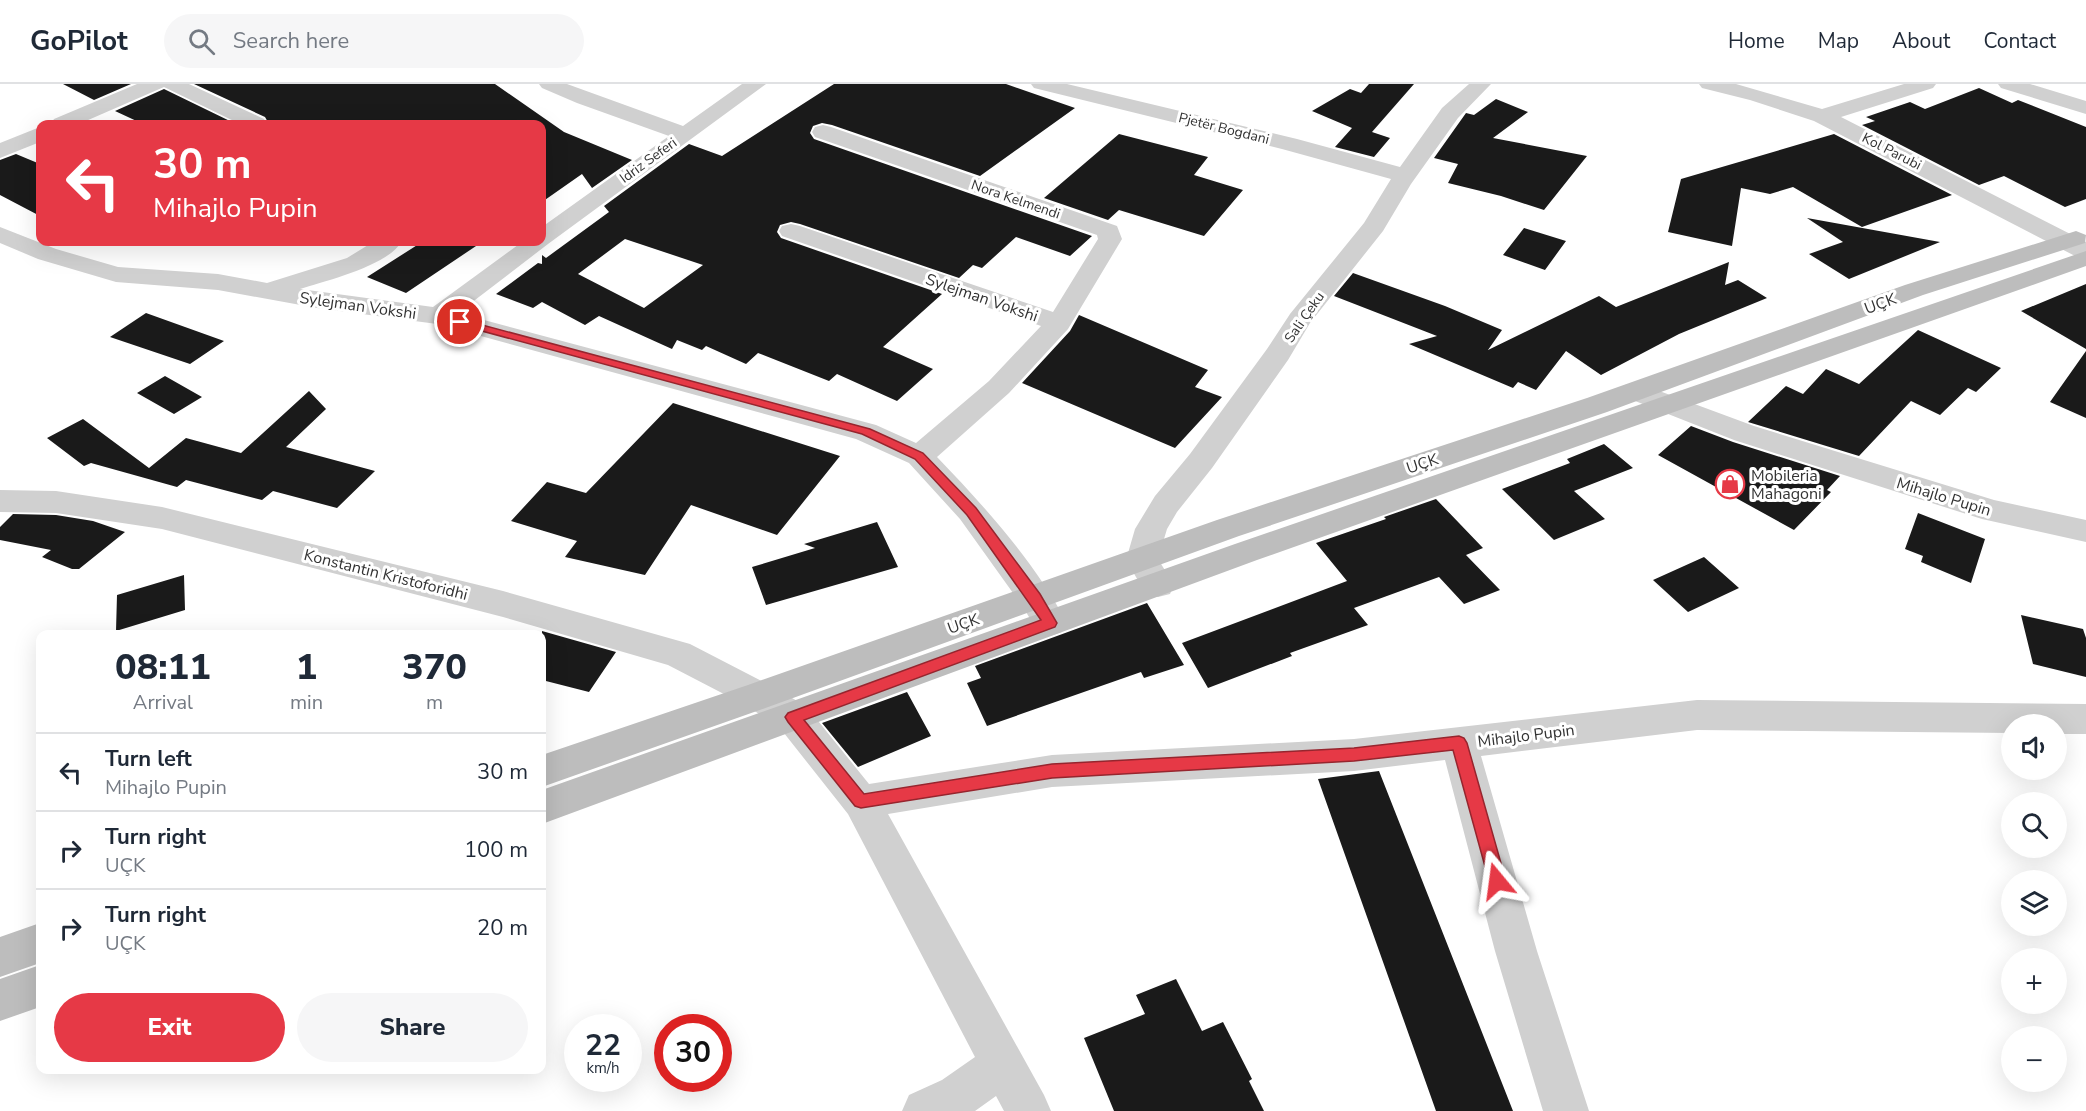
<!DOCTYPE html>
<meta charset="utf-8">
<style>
:root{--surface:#fff;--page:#f6f6f7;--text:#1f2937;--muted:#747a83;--line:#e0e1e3;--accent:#e63946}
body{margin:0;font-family:"Nunito Sans",sans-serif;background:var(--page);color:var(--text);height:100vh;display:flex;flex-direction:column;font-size:22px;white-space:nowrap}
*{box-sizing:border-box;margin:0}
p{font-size:20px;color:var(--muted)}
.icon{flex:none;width:33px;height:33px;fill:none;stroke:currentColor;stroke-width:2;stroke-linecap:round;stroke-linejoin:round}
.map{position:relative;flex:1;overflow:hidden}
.sheet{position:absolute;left:36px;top:546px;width:510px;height:444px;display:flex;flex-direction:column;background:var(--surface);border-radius:12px;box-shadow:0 6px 24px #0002}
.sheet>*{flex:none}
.top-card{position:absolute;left:36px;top:36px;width:510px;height:126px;border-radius:12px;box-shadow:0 6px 24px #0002;background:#e63946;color:#fff;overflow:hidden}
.buttons{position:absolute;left:2001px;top:630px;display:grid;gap:12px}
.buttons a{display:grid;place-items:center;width:66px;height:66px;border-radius:50%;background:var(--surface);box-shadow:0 6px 24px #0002;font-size:30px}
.speed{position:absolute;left:564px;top:930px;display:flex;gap:12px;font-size:30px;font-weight:700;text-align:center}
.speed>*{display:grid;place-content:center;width:78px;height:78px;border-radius:50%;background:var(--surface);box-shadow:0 6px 24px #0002;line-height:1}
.speed small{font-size:15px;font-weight:400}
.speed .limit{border:9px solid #d22;background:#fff;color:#111}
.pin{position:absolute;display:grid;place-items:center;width:51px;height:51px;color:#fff;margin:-26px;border:3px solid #fff;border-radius:50%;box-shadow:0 2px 6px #0007}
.me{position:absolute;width:66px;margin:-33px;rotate:344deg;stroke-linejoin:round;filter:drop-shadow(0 0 4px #0008)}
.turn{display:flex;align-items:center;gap:21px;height:126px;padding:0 18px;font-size:27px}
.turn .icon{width:78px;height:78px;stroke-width:2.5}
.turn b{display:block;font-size:42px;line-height:51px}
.eta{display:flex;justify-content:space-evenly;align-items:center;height:102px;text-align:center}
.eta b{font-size:36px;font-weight:800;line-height:42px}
.cta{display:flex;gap:12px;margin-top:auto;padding:12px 18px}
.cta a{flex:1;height:69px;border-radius:36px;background:var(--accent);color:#fff;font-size:24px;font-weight:800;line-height:69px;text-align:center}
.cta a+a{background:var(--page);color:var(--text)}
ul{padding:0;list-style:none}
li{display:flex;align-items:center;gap:18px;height:78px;padding:0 18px;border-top:2px solid var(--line)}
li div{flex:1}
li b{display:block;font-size:22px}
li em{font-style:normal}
header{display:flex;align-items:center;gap:36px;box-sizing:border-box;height:84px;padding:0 30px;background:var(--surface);border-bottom:2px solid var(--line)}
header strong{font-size:28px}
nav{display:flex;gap:33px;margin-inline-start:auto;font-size:21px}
.search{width:420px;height:54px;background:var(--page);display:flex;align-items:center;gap:15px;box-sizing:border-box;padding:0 21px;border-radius:33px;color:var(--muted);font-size:22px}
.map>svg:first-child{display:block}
</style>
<header>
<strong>GoPilot</strong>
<div class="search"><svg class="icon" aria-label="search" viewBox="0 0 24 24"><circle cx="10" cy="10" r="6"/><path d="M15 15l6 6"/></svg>Search here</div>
<nav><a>Home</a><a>Map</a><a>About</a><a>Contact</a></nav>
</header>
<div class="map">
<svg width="2086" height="1027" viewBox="0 0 2086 1027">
<rect width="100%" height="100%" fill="#fff"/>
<path fill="#1a1a1a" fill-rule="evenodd" d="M63,0H131L94,16Z
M194,0H495L564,48L632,76L592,104L582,90L542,118V40H269L265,33Z
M834,0H1006L1075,24L980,92L832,41L822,39L813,42L810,49L814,55L1092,152L1070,172L1016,153L982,184L973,181L959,194L800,140L791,138L780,141L777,148L781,154L942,210L883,263L933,285L897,317L837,290L829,297L758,269L746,280L706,262L702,266L677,256L672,265L599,232L585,241L542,218L533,224L496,210L538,179L542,180V171L546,174L609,128L604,122L689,60L722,72ZM625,155L703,181L644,224L578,190Z
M1369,0H1414L1372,48L1390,54L1374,73L1335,63L1352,44L1312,27L1350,5L1361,9Z
M1979,4L2012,19L2018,16L2086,43V115L2065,123L2004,92L1979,101L1862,41L1875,37L1866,33L1910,18L1925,25Z
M164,5L236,40H143L115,27Z
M1496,15L1528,28L1493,54L1587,72L1544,126L1501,112L1448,99L1458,80L1434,74L1466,29L1474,31Z
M1119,50L1208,73L1194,91L1243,106L1204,152L1119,126L1108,136L1044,114Z
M1834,50L1952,111L1862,143L1793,103L1770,110L1741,104L1732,162L1668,148L1681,95Z
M16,70L40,80V132L0,111V76Z
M1807,134L1940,158L1849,195L1809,170L1843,158Z
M1524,144L1566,157L1545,186L1503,171Z
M422,158H482L406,209L367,193Z
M1729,178L1725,201L1738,196L1767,214L1679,250L1601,291L1566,267L1536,306L1518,298L1513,304L1409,260L1437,252L1334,212L1353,189L1445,222L1502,246L1488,266L1599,212L1616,223Z
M2086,200V265L2021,227Z
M146,229L224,257L190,280L110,253Z
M1079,231L1208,286L1195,303L1222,313L1175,364L1022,299L1070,247Z
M1918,246L2001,284L1976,308L1968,304L1940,331L1911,317L1859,372L1748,338L1786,302L1803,310L1826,285L1859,300Z
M2086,267V334L2050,318Z
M165,292L202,313L174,330L137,309Z
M309,307L326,325L286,363L375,387L337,424L273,407L262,416L186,396L177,403L91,379L84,382L47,354L83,335L149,384L186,354L241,369Z
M673,319L840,372L777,451L691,421L645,491L565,473L577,457L511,437L547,398L586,409Z
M1691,342L1733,358L1840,392L1827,406L1831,408L1794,446L1658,371Z
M1604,360L1633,384L1574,407L1605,435L1554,456L1502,405L1570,379L1567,375Z
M1436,415L1483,464L1466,471L1500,506L1464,520L1439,493L1354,524L1368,541L1290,569L1292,572L1208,604L1182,559L1347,497L1316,459L1386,435L1384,433Z
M1918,429L1985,455L1971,499L1921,478L1923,472L1905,465Z
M13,430L56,431L93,437L125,448L79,485H72L42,473L51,466L0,456V443Z
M877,438L898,483L766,521L752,483L815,464L804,460Z
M1704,473L1739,504L1688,528L1653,496Z
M184,491L185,526L116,547L117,511Z
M1147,519L1184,581L1144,594L1141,588L987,642L967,599L981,594L975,582Z
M2021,531L2083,545L2086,554V593L2033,580Z
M542,547L616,568L589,608L542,596Z
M907,608L931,652L858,683L822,639Z
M1379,687L1513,1027H1436L1318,695Z
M1176,895L1202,947L1223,938L1252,995L1249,997L1264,1027H1114L1084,954L1145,930L1136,911Z"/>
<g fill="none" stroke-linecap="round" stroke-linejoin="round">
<path fill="#d0d0d0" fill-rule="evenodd" d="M137,0H189L264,35L267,40H240L164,3L79,40H51L54,35Z
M539,0H567L683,42L742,0H766L548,160L458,229L876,341L916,359L989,297L1041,242L782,152L779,147L782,142L791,140L800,142L1053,228L1098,155L1097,151L815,53L812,48L815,43L823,41L831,43L1117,142L1122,155L1068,245L1009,309L937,373C985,423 1034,477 1067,539L1062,548L1050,552L1038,548L1023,523L960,435L909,379L856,355L437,240L317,224L218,206L116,198L38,175L0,159V143L56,165L118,183L218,190L267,199L347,174L373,158H401C389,181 326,197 300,205L433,223L522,158H542V143L669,52L577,19L542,4Z
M1031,0H1067L1297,55L1400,83L1442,24L1469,0H1491L1458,34L1411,100L1383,147L1310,239L1288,276L1212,384L1177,428L1167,445L1158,475L1174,501L1170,510L1158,513L1146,510L1126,476L1135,445L1155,412L1190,370L1267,265L1290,230L1364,139L1391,95L1282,65L1034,4Z
M1699,0H1736L1822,25L1904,0H1936L1933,4L1841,33L2086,158V175L2077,173L1814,37L1750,16L1702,4Z
M1998,0H2030L2086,17V30L2001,4Z
M40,43V58L0,74V59Z
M1635,298L1754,342L1994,416L2086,436V458L1982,435L1734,356L1625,313L1621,307L1625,301Z
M0,406L56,407L162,423L503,507L690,560L771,602L806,622L869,700L1052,671L1354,655L1697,616L2086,620V650H2056V640H2012V649L1697,646L1481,672L1537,867L1589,1027H1543L1495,867L1445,676L1354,687L1052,703L888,730L1044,1011L1051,1027H1004L996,1012L975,1027H902L909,1011L942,996L975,973L848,730L780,644L747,622L668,581L503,533L162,445L56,429L0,428Z"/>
<path fill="#bdbdbd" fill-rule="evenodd" d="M2076,147L2086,151L2085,159L1923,211L1607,328L1239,452L771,622L542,703V671L748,601L1217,436L1587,314L1905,201Z
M2086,167V182L1257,476L542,740V706L1235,460Z
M40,839V879L0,893V853Z
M40,881V923L0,937V895Z"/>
</g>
<path fill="#e63946" stroke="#96252e" stroke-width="1.5" d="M460,235L870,345L923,369L976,424L1040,510L1057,539L1055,543L804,636L864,710L1052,680L1354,664L1459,652L1464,654L1467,659L1506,797L1503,803L1497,805L1491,803L1489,797L1453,666L1354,677L1052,694L861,724L855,722L788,638L785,633L788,629L1041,536L967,431L915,375L862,350L456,240L454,238Z"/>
<defs>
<g id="shop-ring" transform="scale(1.5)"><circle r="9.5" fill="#fff" stroke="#e63946" stroke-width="1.5"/><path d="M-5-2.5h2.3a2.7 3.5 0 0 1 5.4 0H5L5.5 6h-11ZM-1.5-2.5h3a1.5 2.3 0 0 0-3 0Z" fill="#e63946"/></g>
</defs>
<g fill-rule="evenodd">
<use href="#shop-ring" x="1730" y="400"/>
</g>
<g text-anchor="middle" stroke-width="6" stroke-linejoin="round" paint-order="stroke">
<g font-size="14" fill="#333" stroke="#fff">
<text transform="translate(1224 44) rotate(14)" y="5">Pjetër Bogdani</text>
<text transform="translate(1892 67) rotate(27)" y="5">Kol Parubi</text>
<text transform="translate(648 76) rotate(-36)" y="5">Idriz Seferi</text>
<text transform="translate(1016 115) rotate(19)" y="5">Nora Kelmendi</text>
<text transform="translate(1304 233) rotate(-55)" y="5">Sali Çeku</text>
</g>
<g font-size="16" fill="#333" stroke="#fff">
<text transform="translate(982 213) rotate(19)" y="6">Sylejman Vokshi</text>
<text transform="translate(1880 219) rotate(-20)" y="6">UÇK</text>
<text transform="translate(358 221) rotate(8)" y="6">Sylejman Vokshi</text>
<text transform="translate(1422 379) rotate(-18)" y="6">UÇK</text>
<text transform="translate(1944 412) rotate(17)" y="6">Mihajlo Pupin</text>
<text transform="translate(386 490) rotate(14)" y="6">Konstantin Kristoforidhi</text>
<text transform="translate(963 539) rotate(-19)" y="6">UÇK</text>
<text transform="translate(1526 651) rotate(-7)" y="6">Mihajlo Pupin</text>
</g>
<g font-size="16" fill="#333" stroke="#fff" text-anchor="start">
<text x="1751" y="397">Mobileria<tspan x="1751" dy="18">Mahagoni</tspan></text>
</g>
</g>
</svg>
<div class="buttons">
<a><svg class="icon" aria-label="sound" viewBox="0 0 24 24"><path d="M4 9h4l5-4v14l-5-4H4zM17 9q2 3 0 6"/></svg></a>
<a><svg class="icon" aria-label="search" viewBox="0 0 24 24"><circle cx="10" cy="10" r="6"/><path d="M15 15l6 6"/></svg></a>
<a><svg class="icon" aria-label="layers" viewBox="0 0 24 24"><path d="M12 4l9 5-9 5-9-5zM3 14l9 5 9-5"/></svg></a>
<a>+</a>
<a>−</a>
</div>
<div class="speed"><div>22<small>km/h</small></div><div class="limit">30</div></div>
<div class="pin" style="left:460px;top:238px;background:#d93025"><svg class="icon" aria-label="arrive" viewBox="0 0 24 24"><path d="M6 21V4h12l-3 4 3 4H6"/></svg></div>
<svg class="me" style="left:1497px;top:797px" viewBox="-20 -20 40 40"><path d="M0-17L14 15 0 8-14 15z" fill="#e63946" stroke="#fff" stroke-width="4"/></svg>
<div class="top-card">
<div class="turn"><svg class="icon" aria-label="left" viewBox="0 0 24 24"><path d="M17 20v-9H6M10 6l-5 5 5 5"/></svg><div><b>30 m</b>Mihajlo Pupin</div></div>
</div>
<section class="sheet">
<div class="eta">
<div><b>08:11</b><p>Arrival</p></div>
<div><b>1</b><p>min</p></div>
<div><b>370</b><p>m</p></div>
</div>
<ul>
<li><svg class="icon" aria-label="left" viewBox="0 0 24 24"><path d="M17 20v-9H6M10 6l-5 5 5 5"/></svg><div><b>Turn left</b><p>Mihajlo Pupin</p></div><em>30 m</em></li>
<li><svg class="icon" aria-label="right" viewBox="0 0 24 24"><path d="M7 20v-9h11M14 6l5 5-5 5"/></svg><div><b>Turn right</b><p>UÇK</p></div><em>100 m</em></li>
<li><svg class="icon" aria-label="right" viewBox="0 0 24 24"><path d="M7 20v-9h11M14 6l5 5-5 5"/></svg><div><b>Turn right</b><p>UÇK</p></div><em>20 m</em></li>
</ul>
<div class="cta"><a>Exit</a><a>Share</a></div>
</section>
</div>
